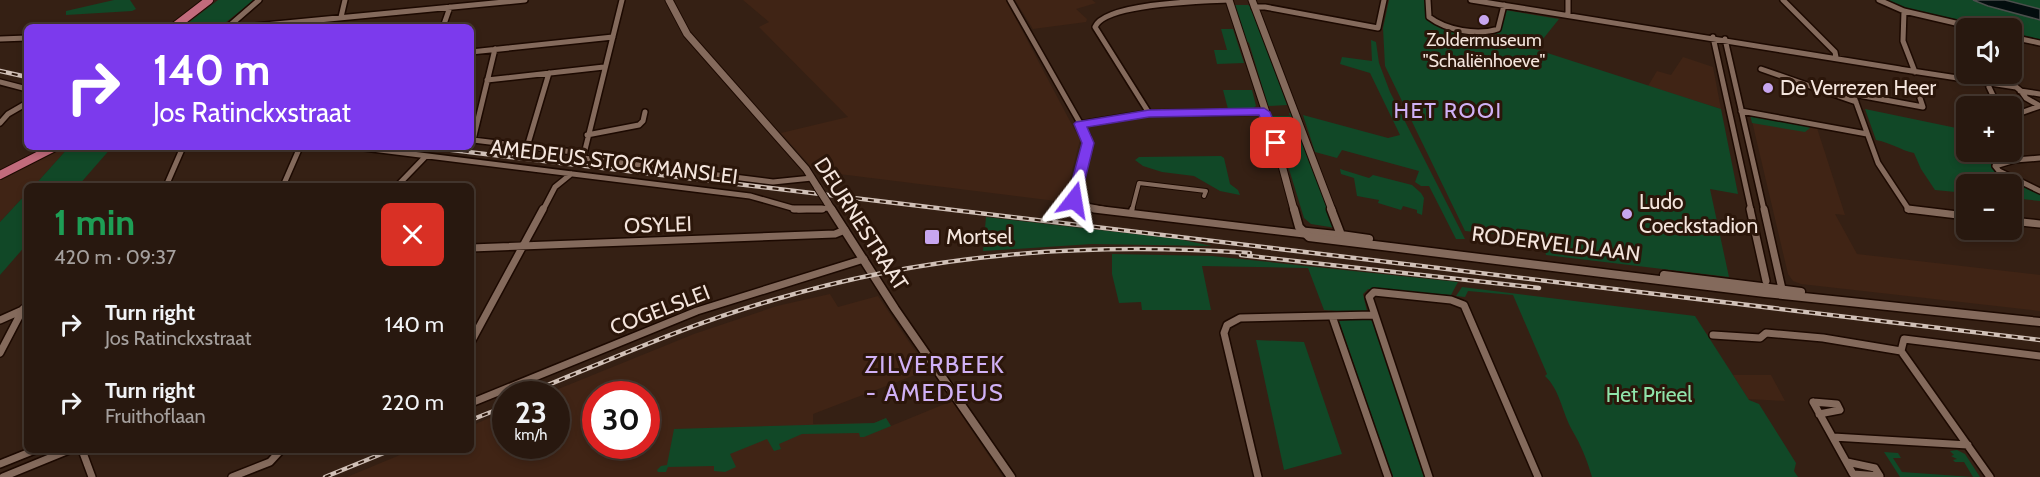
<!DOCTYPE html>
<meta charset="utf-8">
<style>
:root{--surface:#28180f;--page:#302118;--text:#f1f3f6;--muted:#a5a09e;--line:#44372f}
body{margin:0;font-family:Cabin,sans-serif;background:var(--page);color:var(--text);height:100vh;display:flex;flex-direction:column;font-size:22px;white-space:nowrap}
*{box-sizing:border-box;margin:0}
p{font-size:20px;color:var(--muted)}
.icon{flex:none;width:33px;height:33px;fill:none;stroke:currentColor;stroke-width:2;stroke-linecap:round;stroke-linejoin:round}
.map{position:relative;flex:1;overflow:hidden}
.sheet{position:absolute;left:24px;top:183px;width:450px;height:270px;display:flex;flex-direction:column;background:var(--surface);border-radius:9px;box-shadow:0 3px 9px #0003,0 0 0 2px var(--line)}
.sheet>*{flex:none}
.guide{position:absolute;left:24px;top:24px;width:450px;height:126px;border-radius:9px;box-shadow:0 3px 9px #0003,0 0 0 2px var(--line);background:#7c3aed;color:#fff;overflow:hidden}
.fabs{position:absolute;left:1956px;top:18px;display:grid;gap:12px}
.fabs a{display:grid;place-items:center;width:66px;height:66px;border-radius:9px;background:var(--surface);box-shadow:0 3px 9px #0003,0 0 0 2px var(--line);font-size:30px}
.speed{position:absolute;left:492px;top:381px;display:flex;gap:12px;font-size:30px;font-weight:700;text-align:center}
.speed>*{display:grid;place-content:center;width:78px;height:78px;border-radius:50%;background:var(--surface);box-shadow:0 3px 9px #0003,0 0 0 2px var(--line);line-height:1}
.speed small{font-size:15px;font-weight:400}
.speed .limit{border:9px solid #d22;background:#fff;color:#111}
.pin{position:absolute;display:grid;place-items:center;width:51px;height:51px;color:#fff;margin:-26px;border-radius:12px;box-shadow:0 3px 9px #0006}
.me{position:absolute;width:66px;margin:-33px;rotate:14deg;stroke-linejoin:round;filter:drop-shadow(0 0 4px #0008)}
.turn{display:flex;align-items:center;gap:21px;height:126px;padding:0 30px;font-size:27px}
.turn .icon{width:78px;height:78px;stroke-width:2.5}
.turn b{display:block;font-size:42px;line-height:51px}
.round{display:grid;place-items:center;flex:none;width:63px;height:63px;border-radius:9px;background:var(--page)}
.overview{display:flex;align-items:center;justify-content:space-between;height:102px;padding:0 30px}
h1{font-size:36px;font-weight:800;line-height:45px;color:#1e9e55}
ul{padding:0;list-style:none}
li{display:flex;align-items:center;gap:18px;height:78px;padding:0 30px}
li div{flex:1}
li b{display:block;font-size:22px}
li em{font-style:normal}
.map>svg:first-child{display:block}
</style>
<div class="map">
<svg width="2040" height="477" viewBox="0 0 2040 477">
<rect width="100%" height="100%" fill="#352014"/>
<path fill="#402415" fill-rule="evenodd" d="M743,0H1006L1080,140L1064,202L815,171L781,133L848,117L759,27L769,22Z
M1015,0H1092L1096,3L1076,9L1087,19L1086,22L1033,29Z
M1683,57L1713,67L1721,109L1648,86L1657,71L1671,75Z
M1751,117L1817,128L1845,215L1835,214L1857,254L2040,275V311L1801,284L1793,281L1788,274Z
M62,147H69L34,186H27V193L0,222V178Z
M830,294L838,307L878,296L928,370L813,414V424L874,423L886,418L891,426L952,401L1003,477H347L412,450H471V426L505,411L506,446H556V394H546L694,334L777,306ZM596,394H646V446H596Z
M1733,375H1771L1785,401L1748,399Z"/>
<path fill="#114827" d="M114,0H130L136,9L132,11L66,15V11Z
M218,0H254L220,27H183Z
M1389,0H1426V17L1432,23L1487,34H1495L1500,31L1505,10L1559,19L1535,49L1721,109L1738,194L1710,189L1729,277L1546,255L1543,239L1465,231L1385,66L1383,28Z
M1883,0H2040V41L2012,35V28C1969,28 1922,16 1883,0Z
M1232,5H1248L1254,8L1287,105L1268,106L1249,43L1245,40Z
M1221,29H1233L1244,63L1217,64L1214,50H1227Z
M1371,40L1376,42L1379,63L1390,92L1465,239H1456L1429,186H1421L1415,182L1419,171L1342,150L1337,158L1315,152L1303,115L1388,138L1400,135L1370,73L1340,64L1342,57L1372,61Z
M1223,90H1252L1256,106L1252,109H1228Z
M1865,109L1966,130V152H1972L1992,161L1996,170L2040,194V201L2012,198V184H1966V193L1935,190L1921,169L1914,153C1900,150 1892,143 1876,140Z
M1269,112L1273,116H1290L1289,113H1292L1336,228L1311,224L1304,218L1278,133Z
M1750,115L1809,125L1810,128L1805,132L1752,123Z
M69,147H112L78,186H34Z
M1221,156L1224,158L1230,184L1238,190L1240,195L1220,191L1194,176L1162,172L1143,166L1135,160L1139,157Z
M1340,169L1369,178L1373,175L1412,185L1421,193L1424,198L1422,215L1417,213V210L1403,206L1401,210L1378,203L1379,200L1357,196L1354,178L1341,174Z
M27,193V244L0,275V222Z
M986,217L1178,239L1212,246L1092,244L983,251Z
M1112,254L1212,256L1458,282L1451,295L1368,289L1363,294L1367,311C1351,315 1339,310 1324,310L1308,268L1202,266L1211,310H1142L1141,302L1119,303L1112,274Z
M1462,287L1695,316L1749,400L1759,404L1796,463L1794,471L1798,477H1592C1587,460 1581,445 1572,430C1562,412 1560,390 1545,376L1547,374L1513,295L1468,291L1465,297L1456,296Z
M1367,318L1372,321L1424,477H1393L1339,321Z
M1256,340L1304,342L1342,454L1284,470Z
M886,418L891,426L864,437H860L859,433L802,434L779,444L781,449L774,451L767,439L730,454L736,467L725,472L714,471V466L668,467L666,472H658L657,470L661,466L667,465L674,429L874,423Z
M1957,450L1965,454L1980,477H1900L1884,452L1898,453L1901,458H1893L1902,472L1973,477L1964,462H1955L1953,460L1957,459L1951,456L1954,455L1950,451Z"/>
<path fill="#030d0e" stroke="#4b4e4c" stroke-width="1.5" d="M1973,0H2005L2040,9V20L1988,6Z"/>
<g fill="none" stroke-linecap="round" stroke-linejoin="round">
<g stroke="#1c0901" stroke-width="6">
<path id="pedestrian-far1" d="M1132,210L1139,183L1206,191L1204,196"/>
</g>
<g stroke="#1c0901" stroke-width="8">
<path id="pedestrian" d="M1131,213L1132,209"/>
</g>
<g stroke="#1c0901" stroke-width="8">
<path id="minor-far1" d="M622,0L583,158L773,182L812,178
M1010,0L1088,137L1074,200L1076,204L1107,210
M1428,0L1429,17C1446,30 1477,36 1498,29L1504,5
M1471,0L1900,69
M1568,0V15
M1783,0L1835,52L1836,57
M1879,0L1904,11L1977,28
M1254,7H1265L1378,28L1384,0
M1904,11L1903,41L1915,72
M341,17L345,0
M228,27L259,0
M245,27L525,0
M443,27L450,7
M1713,37L1751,210
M2012,37L2040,43
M0,39L27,38
M1725,39L1764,210
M495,49L473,140L582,153
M471,52L613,37
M1761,69L1856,102
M1899,69L2016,87L2021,91
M487,80L604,67
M0,82L27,89
M1989,87L1998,106
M2020,91L2040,94
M2021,91L2026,98L2040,106
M1741,111L1867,134
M1149,113L1095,27C1105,3 1204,1 1229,0
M2012,116L2040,106
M0,123L8,114L27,103
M1080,124L1149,113L1264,112
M587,135L639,125L643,121L645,112
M356,147L750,196L799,210L830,208
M527,147L549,73
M2040,158L2015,160L1995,166L1999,171L2040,191
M166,186L183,147
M283,186L300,147
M397,186L426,156
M543,210L555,187L571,174
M1909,210L1878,163L1853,94L1923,107L1920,98"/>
</g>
<g stroke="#1c0901" stroke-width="10">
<path id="minor" d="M794,209H822
M1094,209L1304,234
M1750,209L1766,281
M1764,209L1782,289
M1908,209L1966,216
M2012,221L2040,224
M1303,231L1341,235
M471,248L835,234L845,230
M1332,316L1388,477
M0,320L27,308
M1713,335L1760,338L1766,333L1823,338L1901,351
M471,342L543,209
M1901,351L1990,477
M1901,351L1904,339L2040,356
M0,353L23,309
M1813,402L1853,474L1880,476L1875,468L1847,462
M1813,402L1837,404L1840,410L1819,414
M471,403L697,311L864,259
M1833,437L1968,445
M82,450L92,477
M0,464L35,450
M3,477L69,450
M232,477L270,462L281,450
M1258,477L1224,333L1227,325L1240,318L1374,315
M1429,477L1369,297L1374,292L1451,300L1464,305L1538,477"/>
</g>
<g stroke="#1c0901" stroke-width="9">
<path id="tertiary-far1" d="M669,0L687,34L806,169L818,188
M1229,0L1276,143L1294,210
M1252,0L1332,210
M827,202L832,210"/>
</g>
<g stroke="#1c0901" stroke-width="11">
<path id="tertiary" d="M831,209L895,309L1011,477
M1294,209L1299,227L1309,237L1765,293L2040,322
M1331,209L1341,235L1369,239
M1664,275L1801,292"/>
</g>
<g stroke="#1c0901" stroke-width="10">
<path id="primary" d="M174,27L209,0
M0,175L55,147"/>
</g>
<use href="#pedestrian-far1" stroke="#846a5c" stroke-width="4"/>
<use href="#pedestrian" stroke="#846a5c" stroke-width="5"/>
<use href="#minor-far1" stroke="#846a5c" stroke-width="5"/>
<use href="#minor" stroke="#846a5c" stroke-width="7"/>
<use href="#tertiary-far1" stroke="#846a5c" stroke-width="7"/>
<use href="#tertiary" stroke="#846a5c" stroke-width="8"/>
<use href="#primary" stroke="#c26b7c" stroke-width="8"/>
<g stroke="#d1c1b8" stroke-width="4.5">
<path id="rail" d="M0,71L27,77
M427,147L2040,340
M1241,255L1539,288
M526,394C607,361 688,324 773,300C931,253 1086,242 1250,253
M471,420L506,406
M325,477L391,450"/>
</g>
<use href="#rail" stroke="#2b160a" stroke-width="2" stroke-dasharray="6" stroke-linecap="butt"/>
<g stroke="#1c0901" stroke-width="9" stroke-linecap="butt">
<path id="tertiary-bridge" d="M818,188L827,202"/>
</g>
<use href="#tertiary-bridge" stroke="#846a5c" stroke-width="7"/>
</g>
<path fill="#7c3aed" stroke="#51269a" stroke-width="1.5" d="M1264,108L1270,112L1282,143L1280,146L1276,147L1270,143L1259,115L1149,117L1087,127L1094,143L1080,200L1074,204L1067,200L1082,143L1074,124L1076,122L1149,110Z"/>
<g fill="#c7a6ef" stroke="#2b160a" stroke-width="2">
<circle cx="1484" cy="20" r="6"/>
<circle cx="1768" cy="88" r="6"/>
<circle cx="1627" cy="214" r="6"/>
<rect x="924" y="229" width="16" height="16" rx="3"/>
</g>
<g text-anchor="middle" stroke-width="6" stroke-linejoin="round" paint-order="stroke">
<g font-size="18" fill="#f4e5dd" stroke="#2b160a">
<text x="1484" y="46">Zoldermuseum<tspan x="1484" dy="21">"Schaliënhoeve"</tspan></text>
</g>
<g font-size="21" fill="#f4e5dd" stroke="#2b160a" text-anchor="start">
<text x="1780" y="95">De Verrezen Heer</text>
<text x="1639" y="209">Ludo<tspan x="1639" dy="24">Coeckstadion</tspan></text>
<text x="946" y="244">Mortsel</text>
</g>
<g font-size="21" fill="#f4e5dd" stroke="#2b160a">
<text transform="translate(614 162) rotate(7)" y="7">AMEDEUS STOCKMANSLEI</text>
<text transform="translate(861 224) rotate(57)" y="7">DEURNESTRAAT</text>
<text transform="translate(658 225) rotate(-2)" y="7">OSYLEI</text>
<text transform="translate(1556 244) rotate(7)" y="7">RODERVELDLAAN</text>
<text transform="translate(660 310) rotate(-21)" y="7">COGELSLEI</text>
</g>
<g font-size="21" fill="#90e4aa" stroke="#2b160a">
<text x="1649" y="402">Het Prieel</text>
</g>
<g font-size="22" letter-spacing="1.5" fill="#d0b1f6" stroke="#2b160a">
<text x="1448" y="118">HET ROOI</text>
</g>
<g font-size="24" letter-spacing="1.5" fill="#d0b1f6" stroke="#2b160a">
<text x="935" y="373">ZILVERBEEK<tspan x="935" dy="28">- AMEDEUS</tspan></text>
</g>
</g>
</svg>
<div class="fabs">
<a><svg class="icon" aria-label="sound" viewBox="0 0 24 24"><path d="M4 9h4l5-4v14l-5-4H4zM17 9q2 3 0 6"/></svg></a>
<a>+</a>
<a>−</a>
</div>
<div class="speed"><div>23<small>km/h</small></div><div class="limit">30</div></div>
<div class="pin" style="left:1276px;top:143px;background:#d93025"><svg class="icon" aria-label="arrive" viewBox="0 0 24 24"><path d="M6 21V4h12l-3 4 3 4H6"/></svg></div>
<svg class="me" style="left:1074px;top:200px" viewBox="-20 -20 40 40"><path d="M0-17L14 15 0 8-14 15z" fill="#7c3aed" stroke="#fff" stroke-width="4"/></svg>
<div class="guide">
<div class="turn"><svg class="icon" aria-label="right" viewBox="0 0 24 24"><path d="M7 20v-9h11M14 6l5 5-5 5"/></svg><div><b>140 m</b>Jos Ratinckxstraat</div></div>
</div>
<section class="sheet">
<div class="overview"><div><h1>1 min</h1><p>420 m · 09:37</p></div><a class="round" style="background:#d93025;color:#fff"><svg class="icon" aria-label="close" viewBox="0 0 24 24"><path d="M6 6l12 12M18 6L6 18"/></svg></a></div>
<ul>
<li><svg class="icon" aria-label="right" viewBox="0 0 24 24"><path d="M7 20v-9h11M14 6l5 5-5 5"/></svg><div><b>Turn right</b><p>Jos Ratinckxstraat</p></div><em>140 m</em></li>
<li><svg class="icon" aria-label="right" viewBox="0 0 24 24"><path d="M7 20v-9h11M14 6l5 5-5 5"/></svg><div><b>Turn right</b><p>Fruithoflaan</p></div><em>220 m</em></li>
</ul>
</section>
</div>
